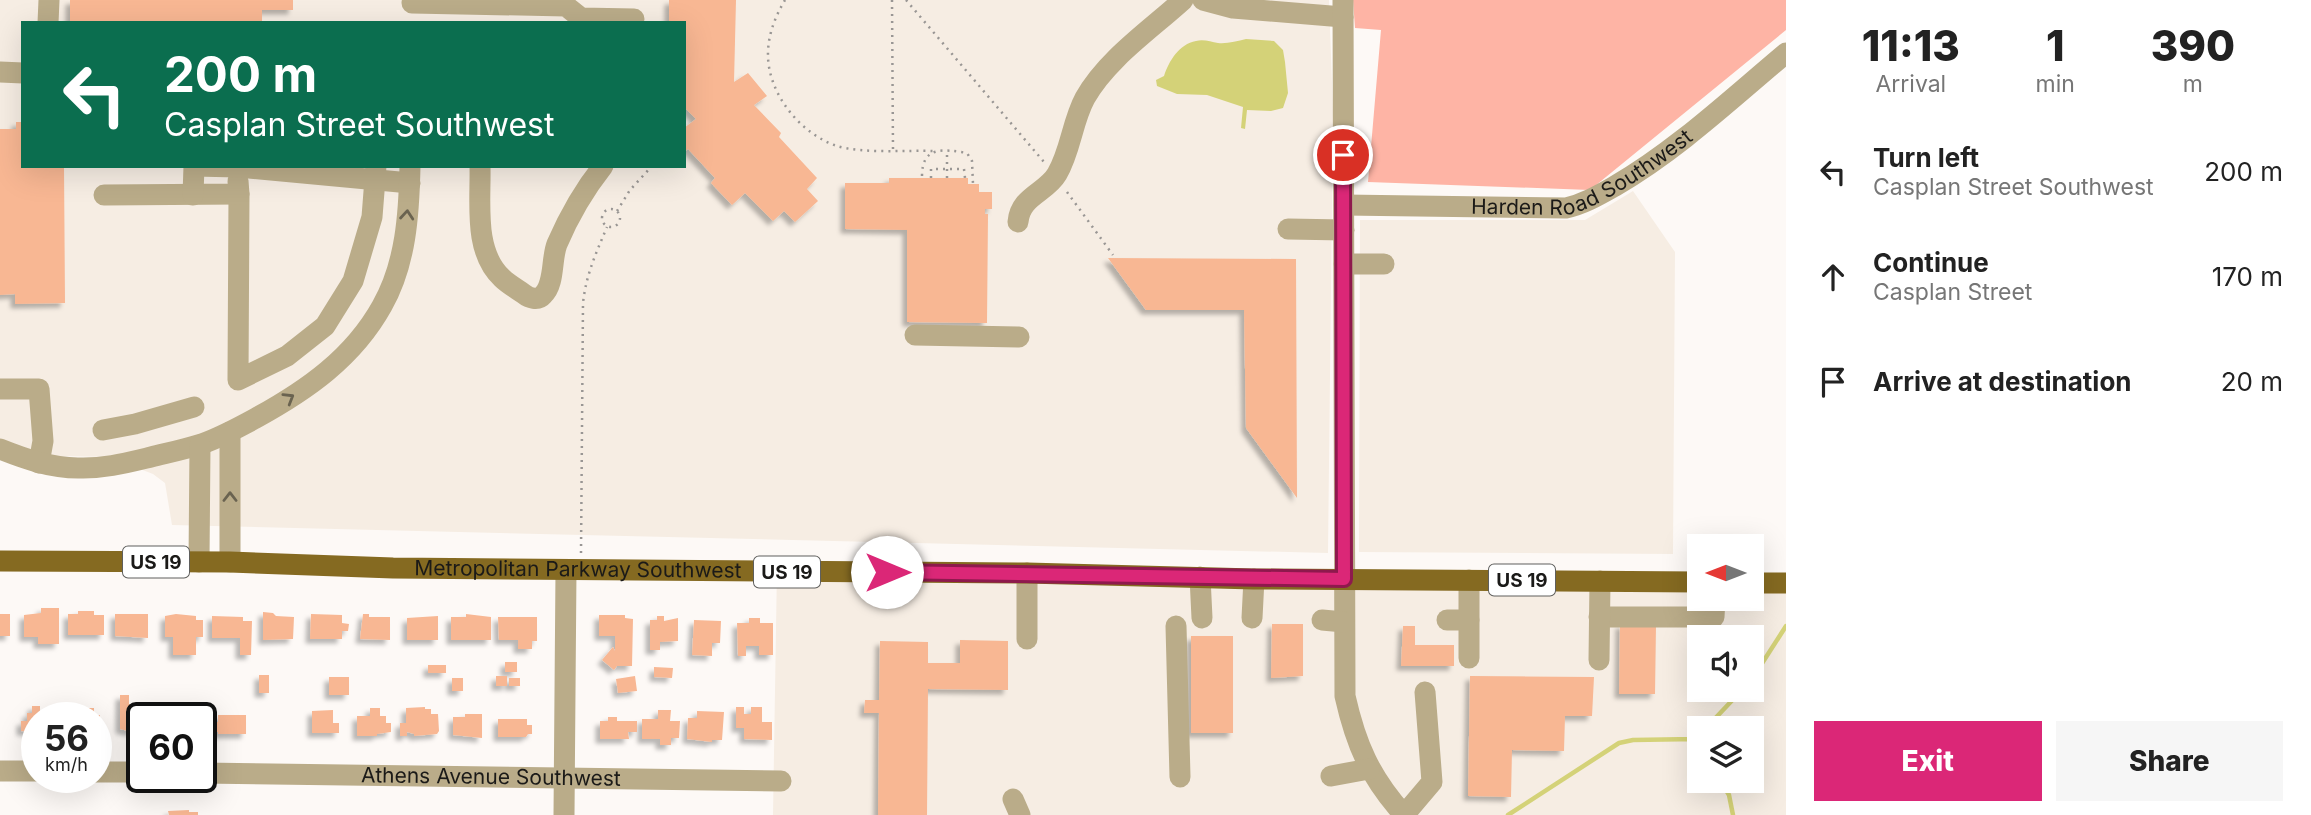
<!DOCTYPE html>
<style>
:root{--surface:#fff;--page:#f6f6f6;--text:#222;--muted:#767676;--accent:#db2777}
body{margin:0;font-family:Inter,sans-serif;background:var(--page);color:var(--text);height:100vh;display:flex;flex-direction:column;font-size:26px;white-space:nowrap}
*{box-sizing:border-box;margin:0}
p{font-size:23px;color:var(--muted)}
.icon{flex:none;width:38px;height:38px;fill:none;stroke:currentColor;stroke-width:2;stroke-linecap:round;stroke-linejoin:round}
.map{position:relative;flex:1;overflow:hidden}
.side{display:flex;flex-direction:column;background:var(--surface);width:525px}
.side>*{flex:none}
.guide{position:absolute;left:21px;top:21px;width:665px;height:147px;border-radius:0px;box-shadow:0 7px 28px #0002;background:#0b6e4f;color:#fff;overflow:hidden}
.needle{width:46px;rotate:270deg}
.tools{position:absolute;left:1687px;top:534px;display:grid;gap:14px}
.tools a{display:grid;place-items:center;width:77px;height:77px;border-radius:0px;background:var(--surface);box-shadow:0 7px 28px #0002;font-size:35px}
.speed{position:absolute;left:21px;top:702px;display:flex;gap:14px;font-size:35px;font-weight:700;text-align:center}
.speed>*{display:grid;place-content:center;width:91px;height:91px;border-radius:50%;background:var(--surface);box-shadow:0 7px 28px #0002;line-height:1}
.speed small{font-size:18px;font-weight:400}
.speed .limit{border:4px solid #111;border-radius:10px;background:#fff;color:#111}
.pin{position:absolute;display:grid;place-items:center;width:60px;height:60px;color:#fff;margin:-30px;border:4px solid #fff;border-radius:50%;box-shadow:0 2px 7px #0007}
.me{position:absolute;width:77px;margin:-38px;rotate:90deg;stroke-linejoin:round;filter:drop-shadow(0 0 5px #0008)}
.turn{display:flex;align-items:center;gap:24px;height:147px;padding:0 28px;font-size:32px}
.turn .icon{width:91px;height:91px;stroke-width:2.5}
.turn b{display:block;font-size:49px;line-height:60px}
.eta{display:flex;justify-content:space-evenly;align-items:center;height:119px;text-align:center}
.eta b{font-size:42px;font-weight:800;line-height:49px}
.button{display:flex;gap:14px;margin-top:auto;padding:14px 28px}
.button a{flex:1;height:80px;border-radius:0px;background:var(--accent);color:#fff;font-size:28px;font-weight:800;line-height:80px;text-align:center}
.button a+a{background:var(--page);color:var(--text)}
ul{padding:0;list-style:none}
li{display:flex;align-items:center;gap:21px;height:105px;padding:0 28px}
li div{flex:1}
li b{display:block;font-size:26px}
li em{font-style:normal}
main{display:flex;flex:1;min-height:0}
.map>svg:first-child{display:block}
</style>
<main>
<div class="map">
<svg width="1786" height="815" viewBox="0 0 1786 815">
<defs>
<filter id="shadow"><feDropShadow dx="-4.5" dy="4.5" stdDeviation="2" flood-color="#0004"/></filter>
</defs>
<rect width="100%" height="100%" fill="#fdf9f6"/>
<path fill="#f6ede3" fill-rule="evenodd" d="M0,0H1329L1333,112L1328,553L172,525L165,483L153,474L109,457L55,456L0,444ZM23,23H684V166H23Z
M1633,191L1675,252L1673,554L1359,552L1360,220H1585Z
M777,567L1699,576V598H1752V575H1786V815H773ZM1699,637H1752V690H1699ZM1699,728H1752V780H1699Z"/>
<path fill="#feb4a5" d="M1353,0H1786V30L1590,190L1368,182L1381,30L1355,28Z"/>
<path fill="#d4d278" d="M1246,39L1274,41L1283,50L1285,62L1288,93L1283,108L1271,111L1247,110L1245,129L1241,128L1243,107L1207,95L1177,94L1157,86L1156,80L1164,76C1169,61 1179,44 1196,41C1204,39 1211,42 1218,43C1227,44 1237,41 1246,39Z"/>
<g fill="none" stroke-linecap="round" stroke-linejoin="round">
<path stroke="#d4d278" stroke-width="4.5" d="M1752,679L1786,626
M1706,728L1742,690
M1695,739L1699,746
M1720,780L1729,795L1733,815
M1508,815L1619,743L1633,740L1695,739L1699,735"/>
</g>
<path fill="#f8b793" filter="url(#shadow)" d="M70,0H293V10H262V23H70Z
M669,0H736L734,82L748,73L767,96L754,105L781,133L779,137L817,178L807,189L818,201L795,222L784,211L773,221L745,193L732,205L711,183L715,178L688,149L684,152V128L696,119L684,107V23H669Z
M16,122H23V166H64L65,303L15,304V294L0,295V129H16Z
M889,178H968V184H979V192H992V209H985V214H988L987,323L907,322V230L845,229V183H889Z
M1108,258L1296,259L1297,498L1246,428L1244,310H1146Z
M41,608H59V644H38V637H24V615L41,613Z
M78,611H94V615H104V635H68V614H78Z
M263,612L273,613L276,616L294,617L293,639L263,640Z
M0,614H10V636H0Z
M115,614H148V638L115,636Z
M176,614L196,616V620H203V637H196V655H173V637H165V616Z
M311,614L342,615V623L349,624L348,631H342V639H310Z
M363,614H369V617H390V640L360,639Z
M466,614L491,617V640H451V617H466Z
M599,615H625V618L633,619L632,666H617L614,670L602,660L613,647L615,651V636H599Z
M212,616L243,617V621H252L251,655H240V638H212Z
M438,616V640H407V618Z
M657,616H664V621L678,618V641L660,642V650H650V620H657Z
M498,617H537V641H532V649H518V640H499Z
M749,618H760V623H773V655H759V646H746V656H738L737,623H749Z
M694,620L721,621L720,643H712V656L692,655Z
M1272,624H1303V676L1271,678Z
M1620,624L1656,625L1655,694H1619Z
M1403,626H1415V645H1454V666H1401Z
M1191,636H1233V733H1191Z
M960,640L1008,641V690L928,689L927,815H878L879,713H864L865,700H879L880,641L928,642V663H960Z
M505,662H517V672H505Z
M428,665H446V673H428Z
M654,667L673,668L672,678L654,677Z
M259,675H269V693H259Z
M496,676H507V686H496Z
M635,676L637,691L618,693L616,679Z
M1470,676L1594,677L1592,716H1565L1564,751L1512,750L1511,797L1468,796Z
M329,677H349V695H329Z
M452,678H463V691H452Z
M509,678H520V686H509Z
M120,695H129V704H147V718H142V729H132V732L120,729Z
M32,706H40V714H52V718H37V732L21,731V721H27V713H32Z
M180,707H189V714H194V718H168V713H172V710L180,711Z
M425,707V709H431V714H438L439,731L437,734L414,736V734L407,732V736H400V723H406V708Z
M736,707H744V714H751V707H762V722H772V740L744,739V728H736Z
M65,708H94V715H100V727H96V718H65Z
M370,708H380V716H386V723H391V732L377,734V736H357V716H370Z
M333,710V723H339V733H312V711Z
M658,710H671L670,721H680L679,738H671V745H660V739H642V719H658Z
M697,711L724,712L722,740H712V742L687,739L688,718H697Z
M465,714H482V738L453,735V717H465Z
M218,715H246V734H218V732H212V722H218Z
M608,717H617V721H637V732H628L629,739H600V721H608Z
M498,719H527V725H532V734H528L526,737H498Z
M189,810V812H198V815H169L168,811Z"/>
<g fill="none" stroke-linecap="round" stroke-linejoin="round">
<path stroke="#999694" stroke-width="2.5" stroke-dasharray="2 5" stroke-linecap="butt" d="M785,0C773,20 765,43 769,67C775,102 804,135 837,146C863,154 907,150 935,151
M892,0L893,150
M906,0L1044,162
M922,176C922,146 943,149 967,153L972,161L973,184
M931,178V169H964L965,178
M947,178V152
M1067,192L1113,255
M602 218a9 9 0 1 1 18 0a9 9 0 1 1-18 0Z
M617,211L630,190L652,166
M581,553L583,303C586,275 596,253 607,227"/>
<g stroke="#baac89" stroke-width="21">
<path d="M1203,0L1233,8L1343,17"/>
<path d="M1343,0L1345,696C1356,745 1370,777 1404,815"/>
<path d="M412,3L566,6L581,18L634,19"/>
<path d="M48,23L49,0"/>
<path d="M0,72L23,73"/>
<path d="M480,166C481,202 473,251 502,278C508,284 517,289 524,294C529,298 538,301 543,295C555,284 551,259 557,244C569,216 584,190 603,166"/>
<path d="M239,194L238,380L287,356L325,326L353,281L372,217L376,166"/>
<path d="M104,195L239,194L238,181"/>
<path d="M193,195L194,166L238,167L410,183"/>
<path id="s1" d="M1344,205L1566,208C1584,204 1599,195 1615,186C1677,150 1731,99 1786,53"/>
<path d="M1018,222C1020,196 1046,193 1057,174C1071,150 1072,122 1085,98C1107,59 1150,30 1183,0"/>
<path d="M1288,229L1344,230"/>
<path d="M1344,264H1384"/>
<path d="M915,335L1019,337"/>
<path d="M0,389H39L43,441L39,463"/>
<path d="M103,430L135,424L194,407"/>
<path d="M0,449C25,459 51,468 78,468C103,469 126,463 151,457C167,453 182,450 198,445C218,439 237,428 256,418C307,390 353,358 382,306C406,264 409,214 410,166"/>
<path d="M199,562L200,445"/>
<path d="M230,562V432"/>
<path d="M1027,573V639"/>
<path d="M1200,577L1202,618"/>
<path d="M1599,617H1714L1715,598"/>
<path d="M1252,618L1254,579"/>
<path d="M1322,620L1344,622"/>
<path d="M1447,620H1469"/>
<path d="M1176,626L1180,777"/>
<path d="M1469,658V580"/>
<path d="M1599,660L1600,581"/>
<path d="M0,771H37"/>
<path d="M96,772H142"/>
<path id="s2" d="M201,773L781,781"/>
<path d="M1331,776L1369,769"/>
<path d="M1013,799L1020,815"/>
<path d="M564,815L566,570"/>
<path d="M1404,815L1432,782L1425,692"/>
</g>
<g stroke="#856a21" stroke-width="21">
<path id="s3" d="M0,561L230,562L393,568L1027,573L1254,579L1699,582"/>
<path d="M1752,583H1786"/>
</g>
</g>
<defs><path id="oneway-chevron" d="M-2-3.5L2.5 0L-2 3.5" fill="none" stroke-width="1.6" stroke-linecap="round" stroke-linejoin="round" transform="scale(1.75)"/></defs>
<g stroke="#6a6350">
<use href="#oneway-chevron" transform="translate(407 215) rotate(-85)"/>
<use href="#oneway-chevron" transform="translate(289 398) rotate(-31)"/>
<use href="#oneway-chevron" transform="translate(230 497) rotate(-90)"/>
</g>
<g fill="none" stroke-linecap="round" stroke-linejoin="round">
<g stroke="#8e194d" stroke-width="18">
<path id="route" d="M887,572L1344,579L1343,155"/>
</g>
<use href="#route" stroke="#db2777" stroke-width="12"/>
</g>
<g text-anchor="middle" stroke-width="6" stroke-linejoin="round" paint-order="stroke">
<g fill="#fff" stroke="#5f5f5d" stroke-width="2">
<rect x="123" y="546.5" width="66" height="31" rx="5"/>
<rect x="754" y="556.5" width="66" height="31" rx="5"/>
<rect x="1489" y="564.5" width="66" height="31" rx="5"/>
</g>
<g font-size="19" font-weight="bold" fill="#1b1a18">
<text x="156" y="569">US 19</text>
<text x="787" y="579">US 19</text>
<text x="1522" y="587">US 19</text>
</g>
<g font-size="21" fill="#1b1a18" stroke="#fff">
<text dy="7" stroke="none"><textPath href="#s1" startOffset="247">Harden Road Southwest</textPath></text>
<text dy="7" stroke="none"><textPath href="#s3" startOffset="578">Metropolitan Parkway Southwest</textPath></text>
<text dy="7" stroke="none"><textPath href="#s2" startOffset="290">Athens Avenue Southwest</textPath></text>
</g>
</g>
</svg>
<div class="tools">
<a><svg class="needle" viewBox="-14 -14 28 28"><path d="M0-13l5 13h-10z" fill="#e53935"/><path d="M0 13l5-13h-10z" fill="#767676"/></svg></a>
<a><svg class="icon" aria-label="sound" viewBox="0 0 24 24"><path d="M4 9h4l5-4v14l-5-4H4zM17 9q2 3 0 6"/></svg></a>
<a><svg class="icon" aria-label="layers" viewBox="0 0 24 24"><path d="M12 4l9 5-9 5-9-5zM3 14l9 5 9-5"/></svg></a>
</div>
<div class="speed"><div>56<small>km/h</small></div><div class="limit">60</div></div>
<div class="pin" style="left:1343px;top:155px;background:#d93025"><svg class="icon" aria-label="arrive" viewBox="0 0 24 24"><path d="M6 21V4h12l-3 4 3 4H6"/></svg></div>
<svg class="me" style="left:887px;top:572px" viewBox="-20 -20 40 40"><circle r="19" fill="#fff"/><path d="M0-13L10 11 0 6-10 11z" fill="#db2777"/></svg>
<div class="guide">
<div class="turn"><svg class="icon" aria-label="left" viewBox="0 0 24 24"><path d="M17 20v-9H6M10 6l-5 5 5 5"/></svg><div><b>200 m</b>Casplan Street Southwest</div></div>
</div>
</div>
<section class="side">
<div class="eta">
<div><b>11:13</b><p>Arrival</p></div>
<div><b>1</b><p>min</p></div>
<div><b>390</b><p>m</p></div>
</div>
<ul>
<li><svg class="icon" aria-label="left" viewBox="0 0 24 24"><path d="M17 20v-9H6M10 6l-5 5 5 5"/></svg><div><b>Turn left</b><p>Casplan Street Southwest</p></div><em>200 m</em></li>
<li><svg class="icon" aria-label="ahead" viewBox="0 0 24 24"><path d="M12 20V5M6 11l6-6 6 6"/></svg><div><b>Continue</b><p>Casplan Street</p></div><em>170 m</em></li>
<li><svg class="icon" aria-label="arrive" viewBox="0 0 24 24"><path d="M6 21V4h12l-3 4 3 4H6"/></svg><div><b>Arrive at destination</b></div><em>20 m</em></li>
</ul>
<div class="button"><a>Exit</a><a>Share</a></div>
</section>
</main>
